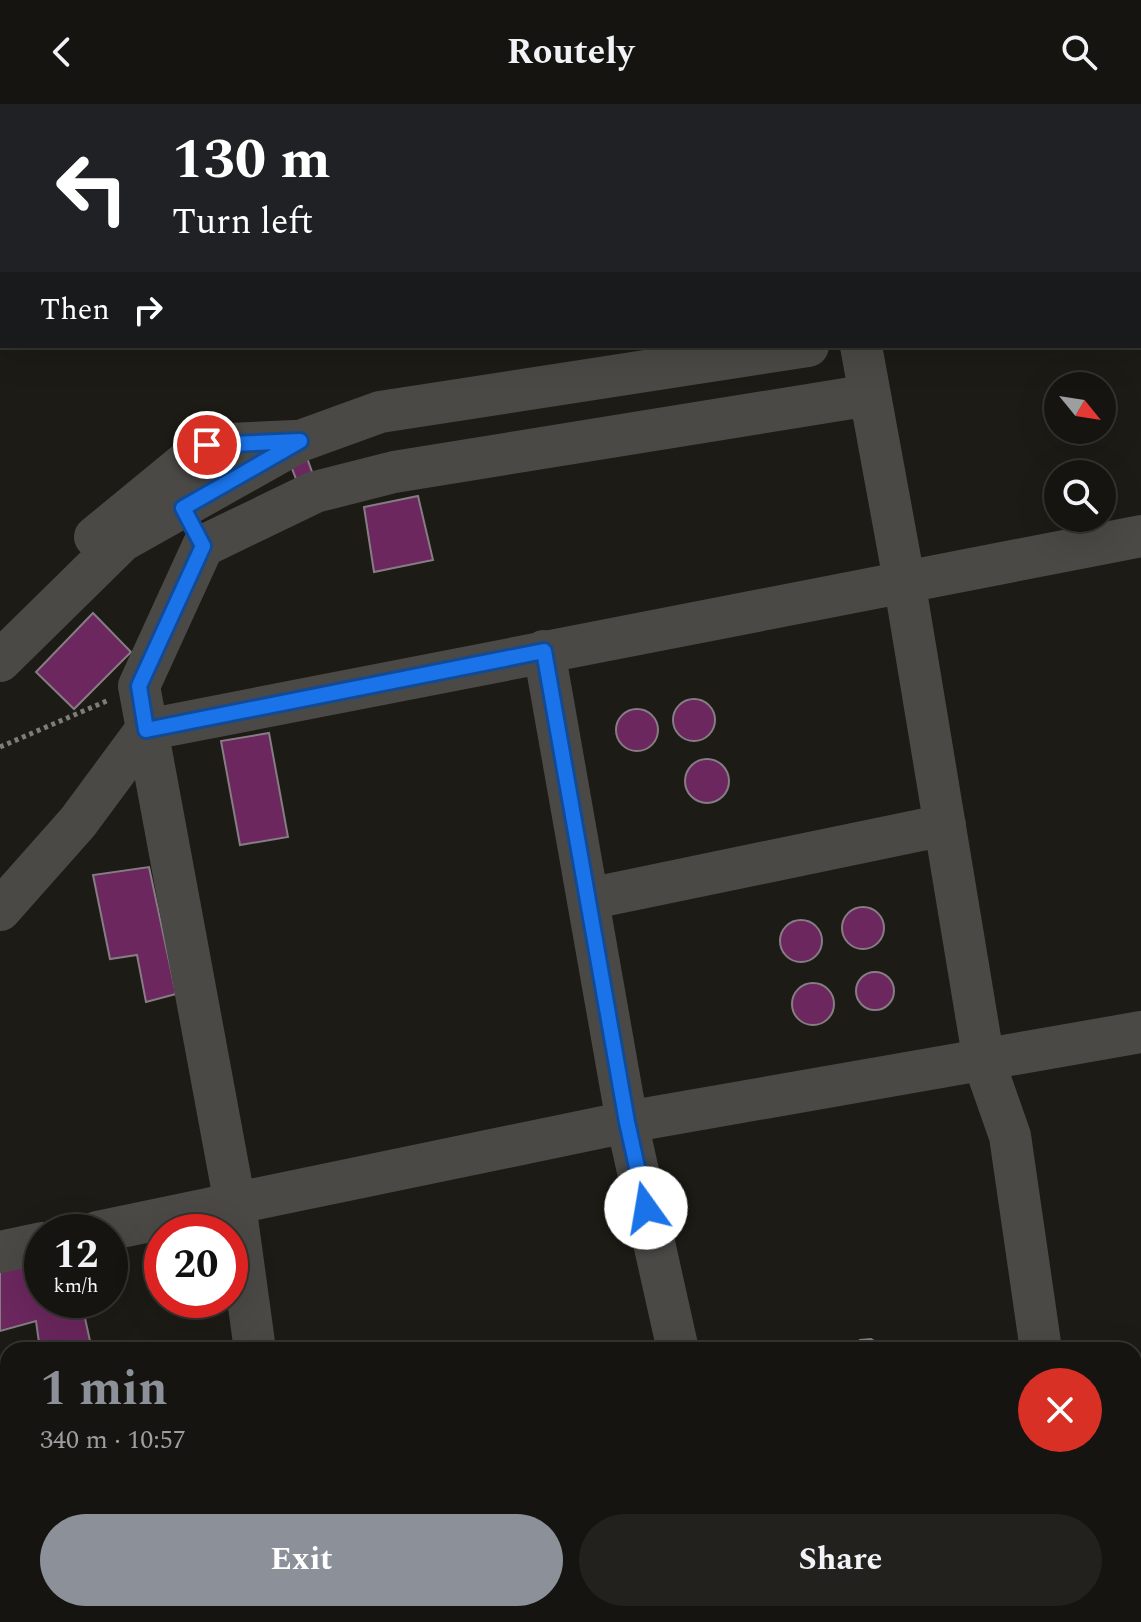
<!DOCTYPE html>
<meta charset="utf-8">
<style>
:root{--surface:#151410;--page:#22211e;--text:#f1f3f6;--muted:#9d9e9f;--line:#343330;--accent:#8c9099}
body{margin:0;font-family:Spectral,serif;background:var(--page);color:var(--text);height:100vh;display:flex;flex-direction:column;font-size:30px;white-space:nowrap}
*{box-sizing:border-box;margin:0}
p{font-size:26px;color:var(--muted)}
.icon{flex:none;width:44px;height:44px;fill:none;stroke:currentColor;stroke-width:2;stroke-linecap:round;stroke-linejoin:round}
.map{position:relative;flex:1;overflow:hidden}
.details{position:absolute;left:0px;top:1238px;width:1142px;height:280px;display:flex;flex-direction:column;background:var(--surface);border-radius:24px 24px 0 0;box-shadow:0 8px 32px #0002,0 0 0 2px var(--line)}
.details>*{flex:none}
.guide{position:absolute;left:0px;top:0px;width:1142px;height:244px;box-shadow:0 8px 32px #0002,0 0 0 2px var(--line);background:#202124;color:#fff;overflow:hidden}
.needle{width:52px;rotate:120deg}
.buttons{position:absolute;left:1044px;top:268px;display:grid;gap:16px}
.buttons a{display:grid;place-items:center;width:72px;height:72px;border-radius:50%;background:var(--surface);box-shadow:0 8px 32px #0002,0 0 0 2px var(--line);font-size:40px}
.speed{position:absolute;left:24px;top:1110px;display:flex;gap:16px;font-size:40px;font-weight:700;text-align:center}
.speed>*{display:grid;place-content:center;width:104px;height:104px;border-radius:50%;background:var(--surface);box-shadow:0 8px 32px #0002,0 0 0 2px var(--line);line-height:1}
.speed small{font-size:20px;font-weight:400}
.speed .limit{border:12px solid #d22;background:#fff;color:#111}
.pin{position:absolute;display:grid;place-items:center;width:68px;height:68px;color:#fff;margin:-34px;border:4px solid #fff;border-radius:50%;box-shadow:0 2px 8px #0007}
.me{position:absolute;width:88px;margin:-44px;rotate:347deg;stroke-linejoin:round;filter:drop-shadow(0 0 6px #0008)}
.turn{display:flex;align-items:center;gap:28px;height:168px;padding:0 40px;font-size:36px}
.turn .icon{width:104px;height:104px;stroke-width:2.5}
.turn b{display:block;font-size:56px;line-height:68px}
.then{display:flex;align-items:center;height:76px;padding:0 40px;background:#0003;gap:16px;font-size:30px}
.round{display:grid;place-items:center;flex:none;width:84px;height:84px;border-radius:42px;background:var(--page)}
.overview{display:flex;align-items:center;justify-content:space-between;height:136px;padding:0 40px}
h1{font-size:48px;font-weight:700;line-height:60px;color:var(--accent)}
.button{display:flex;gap:16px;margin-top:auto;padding:16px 40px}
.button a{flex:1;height:92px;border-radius:48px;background:var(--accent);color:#fff;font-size:32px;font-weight:700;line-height:92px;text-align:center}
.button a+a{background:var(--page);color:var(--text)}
header{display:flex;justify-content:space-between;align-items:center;height:104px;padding:0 40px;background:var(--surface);font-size:36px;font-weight:700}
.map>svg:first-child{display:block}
</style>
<header><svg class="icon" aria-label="back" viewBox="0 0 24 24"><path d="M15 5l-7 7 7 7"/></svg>Routely<svg class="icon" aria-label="search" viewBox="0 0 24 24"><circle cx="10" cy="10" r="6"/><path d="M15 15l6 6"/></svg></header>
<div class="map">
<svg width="1141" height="1518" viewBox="0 0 1141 1518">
<rect width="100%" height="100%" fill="#1c1b15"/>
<path fill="#17421d" d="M141,0H629L139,2Z"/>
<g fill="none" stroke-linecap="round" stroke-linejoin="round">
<path stroke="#1c7295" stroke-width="30" d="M29,2L31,0
M0,42L2,39"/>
</g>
<path fill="#6b275e" stroke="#857d83" stroke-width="2" d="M306,351L316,379L300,385L289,357Z
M418,392L433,456L374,468L364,403Z
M93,509L131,548L74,605L36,568Z
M673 616a21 21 0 1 1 42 0a21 21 0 1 1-42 0Z
M616 626a21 21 0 1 1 42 0a21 21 0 1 1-42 0Z
M269,629L288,733L240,741L221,637Z
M685 677a22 22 0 1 1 44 0a22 22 0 1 1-44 0Z
M149,763L176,890L146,898L137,851L110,855L93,771Z
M842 824a21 21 0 1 1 42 0a21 21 0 1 1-42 0Z
M780 837a21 21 0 1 1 42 0a21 21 0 1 1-42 0Z
M856 887a19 19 0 1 1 38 0a19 19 0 1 1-38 0Z
M792 900a21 21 0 1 1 42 0a21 21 0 1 1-42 0Z
M42,1162V1196H81L92,1246H40L36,1217L0,1227V1165Z
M871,1235L890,1246H845L860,1236Z"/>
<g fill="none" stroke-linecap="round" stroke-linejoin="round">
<path stroke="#7e7d78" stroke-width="5" stroke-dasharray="4 4" stroke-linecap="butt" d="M0,643L109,596"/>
<path stroke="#4b4946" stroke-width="42" d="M96,2L98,0
M765,2L766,0
M0,132L2,130
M1140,180H1141
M861,242L904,476L984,958L1010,1032L1041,1246
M95,433L207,341L295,337
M544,547L627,1018L678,1246
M0,557L122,437L300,337L380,308L808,242
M588,795L945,721
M0,806L78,718L146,626L1141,432
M97,1128L627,1018L1141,928
M0,1148L42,1139
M255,1246L235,1100L139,582L203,442L315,388L394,368L870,291
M0,1457L8,1503
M291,1510L292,1518
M1081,1510L1082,1518
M711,1518L749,1510"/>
</g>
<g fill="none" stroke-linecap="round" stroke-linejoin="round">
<g stroke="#114b97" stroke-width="20">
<path id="route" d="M207,341L300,337L183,404L203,442L139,582L146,626L544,547L627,1018L646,1104"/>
</g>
<use href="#route" stroke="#1a73e8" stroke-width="14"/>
</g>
</svg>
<div class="buttons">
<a><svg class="needle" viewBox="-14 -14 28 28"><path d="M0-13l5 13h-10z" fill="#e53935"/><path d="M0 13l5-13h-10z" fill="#9d9e9f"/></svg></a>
<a><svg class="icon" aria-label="search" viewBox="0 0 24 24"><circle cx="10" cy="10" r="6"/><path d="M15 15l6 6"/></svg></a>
</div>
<div class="speed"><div>12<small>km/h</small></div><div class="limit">20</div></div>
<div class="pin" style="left:207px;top:341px;background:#d93025"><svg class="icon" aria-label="arrive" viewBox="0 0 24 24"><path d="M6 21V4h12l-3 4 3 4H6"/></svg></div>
<svg class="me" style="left:646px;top:1104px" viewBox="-20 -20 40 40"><circle r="19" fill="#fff"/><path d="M0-13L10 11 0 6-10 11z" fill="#1a73e8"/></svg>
<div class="guide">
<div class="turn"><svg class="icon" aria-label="left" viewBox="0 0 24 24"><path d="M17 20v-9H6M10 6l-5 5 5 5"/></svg><div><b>130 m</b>Turn left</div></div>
<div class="then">Then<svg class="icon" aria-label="right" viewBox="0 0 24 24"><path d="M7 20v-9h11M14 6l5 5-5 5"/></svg></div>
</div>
<section class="details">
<div class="overview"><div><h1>1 min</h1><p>340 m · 10:57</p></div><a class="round" style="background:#d93025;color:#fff"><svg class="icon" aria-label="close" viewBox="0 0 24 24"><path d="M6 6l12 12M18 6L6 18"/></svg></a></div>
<div class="button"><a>Exit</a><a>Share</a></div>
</section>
</div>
